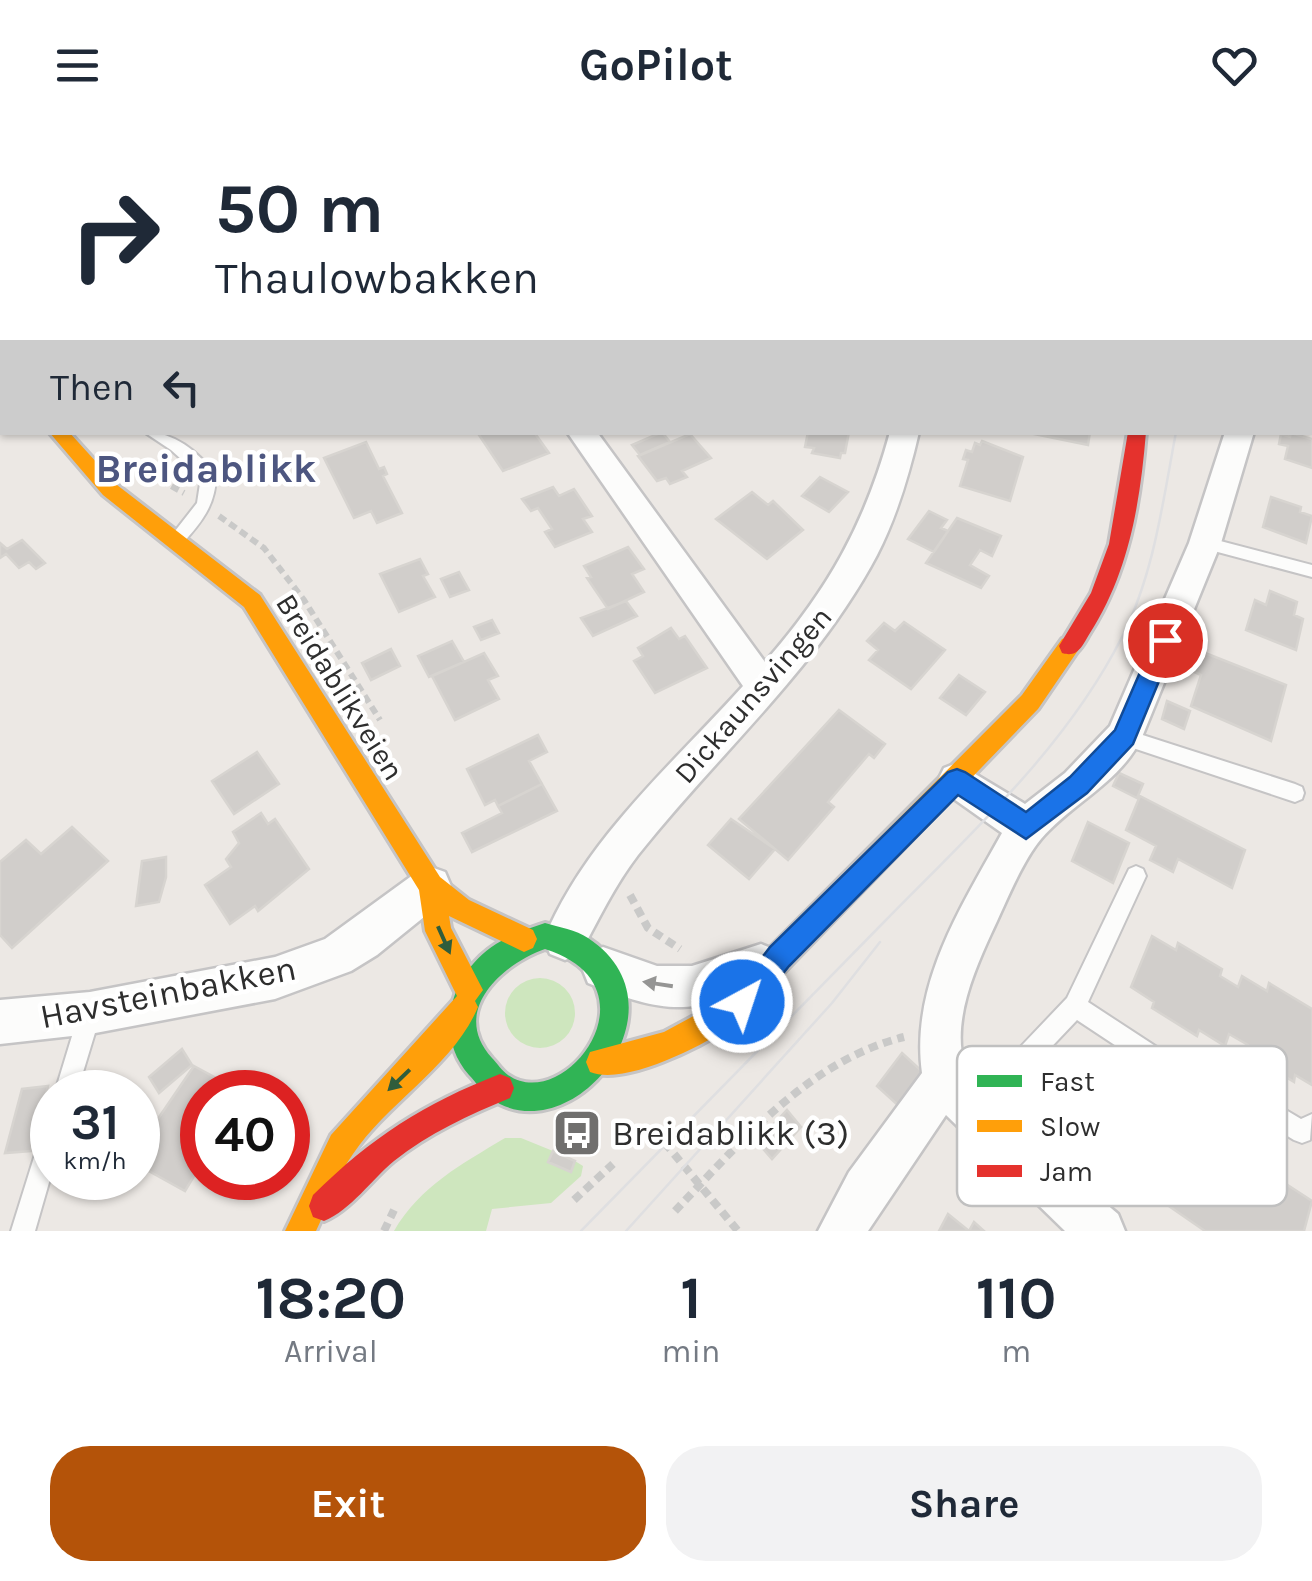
<!DOCTYPE html>
<style>
:root{--surface:#fff;--page:#f2f2f3;--text:#1f2937;--muted:#747a83;--accent:#b45309}
body{margin:0;font-family:Karla,sans-serif;background:var(--page);color:var(--text);height:100vh;display:flex;flex-direction:column;font-size:38px;white-space:nowrap}
*{box-sizing:border-box;margin:0}
p{font-size:32px;color:var(--muted)}
.icon{flex:none;width:55px;height:55px;fill:none;stroke:currentColor;stroke-width:2;stroke-linecap:round;stroke-linejoin:round}
.map{position:relative;height:1101px;overflow:hidden}
.side{display:flex;flex-direction:column;background:var(--surface);flex:1}
.side>*{flex:none}
.top-card{position:absolute;left:0px;top:0px;width:1312px;height:305px;box-shadow:0 2px 8px #0004;background:#fff;color:var(--text);overflow:hidden}
.speed{position:absolute;left:30px;top:940px;display:flex;gap:20px;font-size:50px;font-weight:700;text-align:center}
.speed>*{display:grid;place-content:center;width:130px;height:130px;border-radius:50%;background:var(--surface);box-shadow:0 2px 8px #0004;line-height:1}
.speed small{font-size:25px;font-weight:400}
.speed .limit{border:15px solid #d22;background:#fff;color:#111}
.pin{position:absolute;display:grid;place-items:center;width:85px;height:85px;color:#fff;margin:-42px;border:5px solid #fff;border-radius:50%;box-shadow:0 2px 10px #0007}
.me{position:absolute;width:110px;margin:-55px;rotate:40deg;stroke-linejoin:round;filter:drop-shadow(0 0 8px #0008)}
.turn{display:flex;align-items:center;gap:35px;height:210px;padding:0 50px;font-size:45px}
.turn .icon{width:130px;height:130px;stroke-width:2.5}
.turn b{display:block;font-size:70px;line-height:85px}
.then{display:flex;align-items:center;height:95px;padding:0 50px;background:#0003;gap:20px;font-size:38px}
.eta{display:flex;justify-content:space-evenly;align-items:center;height:170px;text-align:center}
.eta b{font-size:60px;font-weight:700;line-height:70px}
.action{display:flex;gap:20px;margin-top:auto;padding:20px 50px}
.action a{flex:1;height:115px;border-radius:40px;background:var(--accent);color:#fff;font-size:40px;font-weight:700;line-height:115px;text-align:center}
.action a+a{background:var(--page);color:var(--text)}
header{display:flex;justify-content:space-between;align-items:center;height:130px;padding:0 50px;background:var(--surface);font-size:45px;font-weight:700}
.map>svg:first-child{display:block}
</style>
<header><svg class="icon" aria-label="menu" viewBox="0 0 24 24"><path d="M4 6h16M4 12h16M4 18h16"/></svg>GoPilot<svg class="icon" aria-label="heart" viewBox="0 0 24 24"><path d="M12 20l-8-8c-3-5 5-10 8-4 3-6 11-1 8 4z"/></svg></header>
<div class="map">
<svg width="1312" height="1101" viewBox="0 0 1312 1101">
<rect width="100%" height="100%" fill="#ece8e4"/>
<path fill="#cee6be" d="M505 883a35 35 0 1 1 70 0a35 35 0 1 1-70 0Z
M505,1008H521L553,1021L549,1033L570,1042L575,1031L583,1036L581,1046L551,1073L492,1079L486,1101H394C420,1056 462,1034 505,1008Z"/>
<path fill="#d1cecb" stroke="#d7d4d0" stroke-width="2.5" d="M477,302H534L549,323L503,341Z
M662,302L670,312L640,325L632,315Z
M808,302H849L845,323H841L840,328L812,323L814,318L805,317Z
M1090,302L1088,315L1034,304V302Z
M1291,303L1312,309V338L1285,329L1288,316L1279,314L1281,304L1290,307Z
M690,304L711,328L682,341L687,347L670,354L666,348L657,351L638,326Z
M982,311L1023,327L1010,371L960,356L968,330L963,329L966,320L972,322L975,313L980,315Z
M366,312L379,339L384,337L387,344L383,346L402,383L377,393L371,381L354,388L324,328Z
M820,347L848,362L829,382L802,366Z
M553,357L559,366L574,359L592,386L583,389L592,402L555,417L545,402L552,399L538,378L531,381L522,369Z
M752,362L768,375L773,371L803,400L767,429L716,389Z
M1271,367L1301,377L1300,382L1312,386L1306,413L1263,397Z
M929,381L947,390L941,398L948,401L934,422L908,409Z
M957,388L1001,406L992,426L980,420L970,435L989,446L981,458L926,433Z
M22,410L45,433L36,439L29,432L19,438L6,424L0,428V413L7,419Z
M628,417L644,439L632,444L644,462L608,479L587,448L591,447L584,436Z
M420,429L428,444L423,446L435,467L399,482L380,444Z
M459,442L469,460L450,467L441,449Z
M1270,461L1297,472L1294,485L1303,489L1296,520L1246,500L1255,470L1266,475Z
M626,471L637,486L593,506L581,488Z
M492,490L499,503L481,510L474,497Z
M904,492L945,520L911,559L869,530L878,520L867,511L884,493L895,501Z
M671,498L679,509L685,506L707,538L655,563L634,531L643,526L638,518Z
M452,511L464,532L429,547L418,526Z
M1190,517L1286,555L1271,611L1191,576L1201,545L1183,537Z
M391,519L400,536L371,550L362,533Z
M484,523L498,546L488,550L499,569L455,590L432,546Z
M959,545L985,562L966,585L940,568Z
M1167,571L1190,581L1184,599L1162,589Z
M839,580L885,614L874,628L869,624L828,672L834,677L788,730L739,689Z
M538,605L547,622L529,631L542,654L498,676L495,670L485,675L467,639Z
M257,622L279,654L234,684L212,651Z
M1119,643L1143,654L1137,668L1113,656Z
M542,654L557,681L472,722L462,703L502,683L498,676Z
M1140,666L1245,720L1232,758L1178,729L1173,742L1150,730L1156,716L1126,700Z
M261,683L268,694L275,689L309,739L258,781L255,776L230,794L205,755L231,737L226,729L239,713L233,702Z
M731,689L775,719L749,749L708,715Z
M1088,692L1129,713L1113,753L1072,731Z
M72,697L108,731L12,818L0,805V732L26,710L41,724Z
M166,727V747L159,772L136,776L142,731Z
M1152,806L1176,820L1178,813L1222,839L1220,846L1238,857L1242,846L1267,861L1269,853L1312,879V955L1295,945L1294,952L1245,922L1248,915L1229,904L1225,916L1199,900L1197,906L1152,878L1154,872L1131,857Z
M182,919L192,935L159,963L149,947Z
M902,923L927,946L902,979L877,956Z
M194,936L227,954L221,962H202V1033L185,1061L138,1035V1018Z
M1080,937L1094,946L1098,937L1127,957L1132,945L1253,1024L1251,1031L1312,1071L1304,1101H1205L1098,1027L1102,1019L1071,998L1076,986L1063,977Z
M48,956L31,1021L5,1023L22,959Z
M787,980L801,997L772,1029L757,1012Z
M553,1021L575,1031L571,1042L548,1032Z
M948,1084L969,1101L974,1092L984,1101H939Z"/>
<g fill="none" stroke-linecap="round" stroke-linejoin="round">
<g stroke="#c5c4c5" stroke-width="4">
<path id="lane" d="M144,302C175,302 197,321 216,345C216,375 201,393 182,414L176,416L168,410L197,373L201,347L171,320Z
M1205,407L1312,435V447L1199,417L1197,413Z
M1124,599L1295,654L1302,657L1304,663L1302,669L1295,672L1118,613L1115,607L1118,601Z
M1136,736L1143,739L1146,746L1088,872L1169,925L1239,952L1301,989L1312,984L1310,1010L1302,1013L1294,1010L1224,968L1154,941L1077,890L983,989L975,992L967,989L964,981L967,973L1067,868L1129,739Z
M90,872L98,875L101,883L77,962H55L79,883L82,875Z
M52,994V1042L35,1101H11L41,1005L44,997Z"/>
</g>
<g stroke="#c5c4c5" stroke-width="5">
<path id="street" d="M1127,0H1149V2H1127Z
M1310,257H1312V277H1310Z
M2,268V288L0,289V269Z
M567,302H597L765,532C828,460 865,394 890,302H919C909,345 897,386 877,425C816,540 718,624 638,725C615,755 598,790 580,824L565,830L550,824L544,809C586,708 671,636 743,556Z
M1225,302H1254L1221,413L1142,607C1121,652 1072,673 1041,709C1022,731 1004,777 991,804C974,841 951,894 965,936C973,963 1090,1060 1118,1084L1125,1101H1065L946,985L868,1101H818L849,1042L922,943C910,855 961,777 1002,703L944,662L938,650L944,638L957,633L1025,674L1065,643L1110,596L1189,413Z
M431,737L445,742L451,756L445,770L377,825L351,841L275,869L90,904L0,914V870L90,862L275,827L325,809L417,742Z
M761,814L776,820L782,835L776,850C694,884 670,887 588,853L582,838L588,823L603,817L657,836H692Z"/>
</g>
<g stroke="#c5c4c5" stroke-width="6">
<path id="fast" d="M545,793C559,797 576,800 588,808C693,877 571,1026 490,968C482,963 476,952 469,945C432,903 452,842 496,814C511,804 528,799 545,793ZM545,819C662,856 565,985 508,945C502,941 497,933 492,928C450,882 500,835 545,819Z"/>
</g>
<g stroke="#c5c4c5" stroke-width="6">
<path id="slow" d="M49,302H69L117,355L260,465L440,747L469,770L533,800L537,809L533,818L524,822L449,786L451,798L483,860L475,871L478,877C454,935 388,972 353,1024C337,1046 328,1076 316,1101H285L331,1005L457,866L425,801L419,760L244,477L103,365Z
M1070,507L1078,509L1081,516L1038,579L732,896C702,916 625,956 590,942L586,932L590,922L664,902L712,876L1022,565L1062,509Z"/>
</g>
<g stroke="#c5c4c5" stroke-width="6">
<path id="jam" d="M1128,302H1146C1140,374 1129,442 1090,503C1082,516 1078,528 1062,523L1059,516L1091,463L1109,414Z
M500,944L510,948L514,958L510,968C469,985 429,1003 394,1031C372,1049 351,1080 324,1091L313,1087L309,1076L313,1065C372,1007 423,974 500,944Z"/>
</g>
<path stroke="#c9c9c8" stroke-width="5" stroke-dasharray="5 4" stroke-linecap="butt" d="M319,0L324,2"/>
<path stroke="#c9c9c8" stroke-width="6" stroke-dasharray="8 5" stroke-linecap="butt" d="M160,350L184,363
M219,386L264,418L304,470L380,590"/>
<path stroke="#c9c9c8" stroke-width="8" stroke-dasharray="9 6" stroke-linecap="butt" d="M630,765L648,798L680,819
M655,1001L738,1101
M574,1070L613,1034
M675,1081C741,1012 808,931 904,907
M384,1101L394,1080"/>
<use href="#lane" fill="#fcfcfb" fill-rule="evenodd"/>
<use href="#street" fill="#fcfcfb" fill-rule="evenodd"/>
<use href="#fast" fill="#30b455" fill-rule="evenodd"/>
<use href="#slow" fill="#ff9f0a" fill-rule="evenodd"/>
<use href="#jam" fill="#e5322d" fill-rule="evenodd"/>
<path stroke="#dfdfe1" stroke-width="2.5" d="M581,1101C682,998 783,895 884,792C970,704 1066,618 1122,507C1154,444 1163,371 1176,302
M626,1101L832,873L880,812"/>
</g>
<defs><path id="oneway-solid" d="M-6-.8H1V-3.2L6.5 0L1 3.2V.8H-6Z" transform="scale(2.5)"/></defs>
<g fill="#2f5d3c">
<use href="#oneway-solid" transform="translate(444 810) rotate(66)"/>
<use href="#oneway-solid" transform="translate(399 950) rotate(136)"/>
</g>
<use fill="#959594" href="#oneway-solid" transform="translate(658 854) rotate(-171)"/>
<path fill="#1a73e8" stroke="#114b97" stroke-width="2.5" d="M1165,501L1176,510L1133,614L1087,663L1026,709L958,665L789,836L752,882L742,886L732,882L728,872L770,817L948,642L957,639L965,642L1026,682L1070,647L1115,600L1157,503Z"/>
<defs>
<g id="bus-square" transform="scale(2.5)"><rect x="-9" y="-9" width="18" height="18" rx="4" fill="#706f6e" stroke="#fff"/><path d="M-5-6H5V4H4V6H2V4H-2V6H-4V4H-5ZM-3.5-4V0h7V-4ZM-3.5 1.2v1.5H-2V1.2ZM2 1.2v1.5H3.5V1.2Z" fill="#fff"/></g>
</defs>
<g fill-rule="evenodd">
<use href="#bus-square" x="577" y="1003"/>
</g>
<g text-anchor="middle" stroke-width="9" stroke-linejoin="round" paint-order="stroke">
<g font-size="30" fill="#2e2e2e" stroke="#fff">
<text transform="translate(340 557) rotate(58)" y="10">Breidablikveien</text>
<text transform="translate(753 565) rotate(-49)" y="10">Dickaunsvingen</text>
</g>
<g font-size="35" fill="#2e2e2e" stroke="#fff">
<text transform="translate(168 862) rotate(-11)" y="12">Havsteinbakken</text>
</g>
<g font-size="35" fill="#2e2e2e" stroke="#fff" text-anchor="start">
<text x="612" y="1015">Breidablikk (3)</text>
</g>
<g font-size="40" font-weight="bold" fill="#4d5680" stroke="#fff">
<text x="206" y="352">Breidablikk</text>
</g>
</g>
<rect x="957" y="916" width="330" height="160" rx="15" fill="#fff" stroke="#c0c0c0" stroke-width="2.5"/>
<rect x="977" y="945" width="45" height="12" fill="#30b455"/>
<rect x="977" y="990" width="45" height="12" fill="#ff9f0a"/>
<rect x="977" y="1035" width="45" height="12" fill="#e5322d"/>
<g font-size="28" fill="#2e2e2e">
<text x="1040" y="961">Fast</text>
<text x="1040" y="1006">Slow</text>
<text x="1040" y="1051">Jam</text>
</g>
</svg>
<div class="speed"><div>31<small>km/h</small></div><div class="limit">40</div></div>
<div class="pin" style="left:1165px;top:510px;background:#d93025"><svg class="icon" aria-label="arrive" viewBox="0 0 24 24"><path d="M6 21V4h12l-3 4 3 4H6"/></svg></div>
<svg class="me" style="left:742px;top:872px" viewBox="-20 -20 40 40"><circle r="17" fill="#1a73e8" stroke="#fff" stroke-width="3"/><path d="M0-11L8 9 0 5-8 9z" fill="#fff"/></svg>
<div class="top-card">
<div class="turn"><svg class="icon" aria-label="right" viewBox="0 0 24 24"><path d="M7 20v-9h11M14 6l5 5-5 5"/></svg><div><b>50 m</b>Thaulowbakken</div></div>
<div class="then">Then<svg class="icon" aria-label="left" viewBox="0 0 24 24"><path d="M17 20v-9H6M10 6l-5 5 5 5"/></svg></div>
</div>
</div>
<section class="side">
<div class="eta">
<div><b>18:20</b><p>Arrival</p></div>
<div><b>1</b><p>min</p></div>
<div><b>110</b><p>m</p></div>
</div>
<div class="action"><a>Exit</a><a>Share</a></div>
</section>
